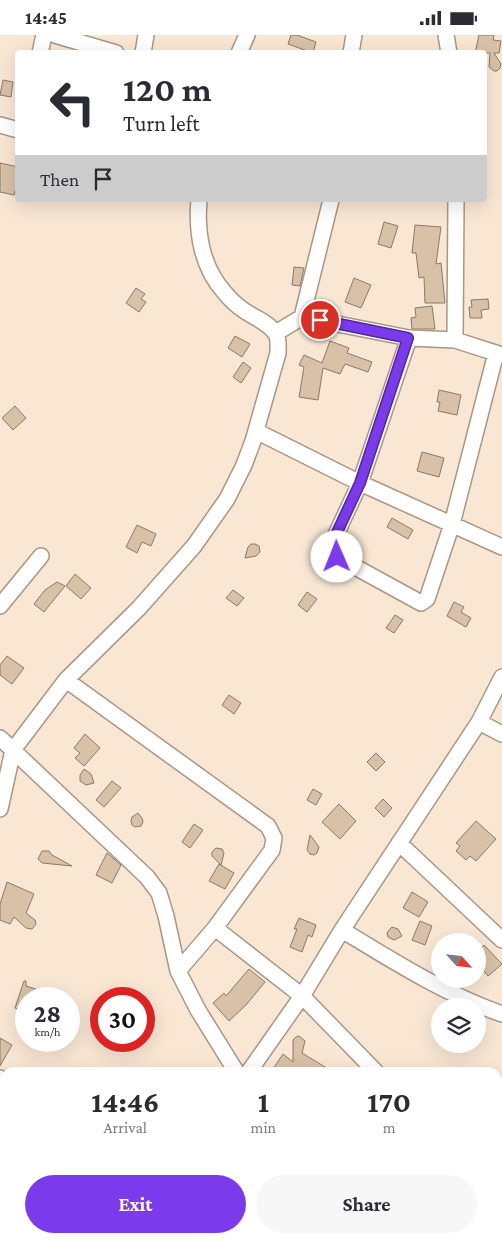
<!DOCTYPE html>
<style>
:root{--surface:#fff;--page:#f7f7f7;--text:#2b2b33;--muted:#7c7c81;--accent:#7c3aed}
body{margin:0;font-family:"Crimson Pro",serif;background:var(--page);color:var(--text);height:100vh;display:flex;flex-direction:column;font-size:19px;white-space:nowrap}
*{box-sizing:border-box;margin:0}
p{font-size:16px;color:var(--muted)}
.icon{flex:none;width:28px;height:28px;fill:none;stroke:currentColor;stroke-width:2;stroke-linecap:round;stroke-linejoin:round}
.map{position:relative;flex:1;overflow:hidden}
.details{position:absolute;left:0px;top:1032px;width:502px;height:176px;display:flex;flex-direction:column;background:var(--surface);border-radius:15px 15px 0 0;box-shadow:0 5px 20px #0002}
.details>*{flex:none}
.guide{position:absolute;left:15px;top:15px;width:472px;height:152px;border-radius:5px;box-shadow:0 5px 20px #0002;background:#fff;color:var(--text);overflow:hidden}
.needle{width:32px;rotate:117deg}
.buttons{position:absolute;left:431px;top:898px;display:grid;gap:10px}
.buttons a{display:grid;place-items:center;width:55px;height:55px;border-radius:50%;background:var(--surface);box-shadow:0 5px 20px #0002;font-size:25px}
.speed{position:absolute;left:15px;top:952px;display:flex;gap:10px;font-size:25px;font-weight:700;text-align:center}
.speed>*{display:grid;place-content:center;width:65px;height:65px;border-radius:50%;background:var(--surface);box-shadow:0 5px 20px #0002;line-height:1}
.speed small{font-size:12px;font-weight:400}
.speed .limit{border:8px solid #d22;background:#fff;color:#111}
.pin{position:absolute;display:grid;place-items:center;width:42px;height:42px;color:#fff;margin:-21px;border:2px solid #fff;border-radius:50%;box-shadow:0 1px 5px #0007}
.me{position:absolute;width:55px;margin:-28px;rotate:359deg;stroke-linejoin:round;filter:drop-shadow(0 0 4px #0008)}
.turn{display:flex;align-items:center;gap:18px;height:105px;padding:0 25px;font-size:22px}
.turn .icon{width:65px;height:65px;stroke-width:2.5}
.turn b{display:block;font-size:35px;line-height:42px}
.then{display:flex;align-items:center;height:48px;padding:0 25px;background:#0003;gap:10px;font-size:19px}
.eta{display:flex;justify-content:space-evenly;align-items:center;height:85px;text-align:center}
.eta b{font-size:30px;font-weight:700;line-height:35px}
.button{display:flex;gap:10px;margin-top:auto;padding:10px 25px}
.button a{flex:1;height:58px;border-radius:30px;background:var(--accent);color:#fff;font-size:20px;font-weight:700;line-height:58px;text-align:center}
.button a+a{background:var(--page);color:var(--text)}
.status{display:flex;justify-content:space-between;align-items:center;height:35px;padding:0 25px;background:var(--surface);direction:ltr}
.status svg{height:14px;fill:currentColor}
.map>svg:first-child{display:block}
</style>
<div class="status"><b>14:45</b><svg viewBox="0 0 49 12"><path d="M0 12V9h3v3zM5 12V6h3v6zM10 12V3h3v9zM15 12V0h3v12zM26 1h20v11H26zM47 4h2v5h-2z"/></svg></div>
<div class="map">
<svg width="502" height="1208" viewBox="0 0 502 1208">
<rect width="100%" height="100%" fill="#f9e7d4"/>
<path fill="#d9c1a7" stroke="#897968" d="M291,0H297L316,7L313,18L288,9Z
M479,0H494L493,5L501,6L499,18H494L501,29L500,33L497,36H494L489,32L490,18H475Z
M3,45L13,47L11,62L0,60Z
M0,128L18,132V143L14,160L0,157Z
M384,187L398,191L391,213L378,209Z
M415,190L441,192L436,229L441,228L445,268H425L424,242L419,243L416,218H412Z
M294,232L304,233L300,251L292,250Z
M354,243L371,250L361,273L345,267Z
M136,253L145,259L141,264L146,267L139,277L126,268Z
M488,264L489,274L481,275L482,283H470L469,272H472L471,265Z
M432,271L435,294H412L411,283L416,282L415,273Z
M235,301L250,309L242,322L228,313Z
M330,306L349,313L347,318L372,327L368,337L345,329L340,339L323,333L318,365L299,362L304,332L299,330L304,320L322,328Z
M243,327L251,333L241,348L233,342Z
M439,355L461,360L457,380L438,376L440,367H437Z
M15,371L26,383L13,395L2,383Z
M422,417L444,423L439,442L417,436Z
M392,483L413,495L408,504L387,492Z
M137,490L156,499L151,511L142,507L137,518L126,512Z
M251,509H255L259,511L260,517L256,521L245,523L248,512Z
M75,539L91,553L81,564L66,551Z
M57,547L65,551L44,577L34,569L45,555Z
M233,555L244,563L237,571L226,563Z
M307,557L317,564L307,577L298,570Z
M454,567L464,572L461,577L471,583L466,592L447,581Z
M395,580L403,585L394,598L386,593Z
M7,621L24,633L12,649L0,640V630Z
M229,660L241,668L234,679L222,670Z
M85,699L100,713L84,731L75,723L80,718L74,713Z
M376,718L385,727L376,736L367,727Z
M84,734L91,739L94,748L86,750L80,746V740Z
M112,746L121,753L104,772L96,765Z
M313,754L322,759L316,770L307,765Z
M383,764L392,773L384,782L375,773Z
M339,769L356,786L340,804L322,787Z
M138,778L142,783L143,787L141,791L135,792L132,790L131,786L132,782Z
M476,786L496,804L476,826L470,821L466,825L456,816L460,811L456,808Z
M194,789L203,795L190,813L182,807Z
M310,800L319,812L317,818L314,820L310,819L307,815Z
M216,813L222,814L224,818L221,830L212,821V817Z
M42,816H49L52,820L72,831L42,828L38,824Z
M107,818L121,830L112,848L96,840Z
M219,829L234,838L225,854L209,846Z
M7,847L34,859L26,878L35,885L36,889L32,894L26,893L14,882L10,889L0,885V869Z
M412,857L428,867L419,882L403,873Z
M299,883L316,890L312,902L308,900L302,917L290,912L297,894H294Z
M420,886L432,891L425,910L412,905Z
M392,892L398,894L402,901L394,905L388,902L387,898L389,895Z
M484,910L502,929L488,941L478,929V916Z
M249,934L265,947L246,970L229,986L213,968L224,958L226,961Z
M24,946H26V951L58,961L57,964H26V977L15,973Z
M299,1001L305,1006L302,1018L335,1038H304L298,1034L297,1038H294V1035L292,1038H279L273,1034L283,1019L293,1027V1005L296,1002Z
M0,1003L12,1010L0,1031Z"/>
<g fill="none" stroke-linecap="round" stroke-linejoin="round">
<g stroke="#a89786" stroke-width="18">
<path id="street" d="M55,0L116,18
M446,0L449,18
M40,18L44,0
M143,18L146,0
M239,18L247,0
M351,18L354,0
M0,90L18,95
M302,282L409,303L455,305L502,320
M276,298L302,282L331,165
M409,303L360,448L333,506L334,516L337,522L421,568L427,564L452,489L496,318
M455,305L456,165
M256,396L360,448L502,512
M0,571L41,521
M66,645L268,791L274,803L272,815L215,893L178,936
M479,687L502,699
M0,703L147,842L159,858L166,881L178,936L198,975L237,1038
M0,774L13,715L66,645L139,573L194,511L227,464L244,430L253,406L278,318C278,312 279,304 276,299C269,287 252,282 242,274C236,270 230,264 225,258C202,233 196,198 199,165
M399,808L502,905
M215,893L302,961L377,1038
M342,895C393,926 445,959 502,979
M248,1038L302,961L342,895L479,687L502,642
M0,1043L5,1079
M0,1127L5,1126
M498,1160L502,1164
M98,1204L108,1208
M299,1204L303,1208
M392,1204L397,1208
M20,1208L22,1204
M169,1208L171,1204"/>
</g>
<use href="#street" stroke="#fff" stroke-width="15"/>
</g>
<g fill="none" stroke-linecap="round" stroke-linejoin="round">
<g stroke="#51269a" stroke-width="12">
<path id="route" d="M320,285L408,303L360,448L333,506L334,516L337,522"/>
</g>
<use href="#route" stroke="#7c3aed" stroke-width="9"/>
</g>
</svg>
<div class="buttons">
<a><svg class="needle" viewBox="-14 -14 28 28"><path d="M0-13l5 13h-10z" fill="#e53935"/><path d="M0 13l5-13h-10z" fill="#7c7c81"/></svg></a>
<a><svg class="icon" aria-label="layers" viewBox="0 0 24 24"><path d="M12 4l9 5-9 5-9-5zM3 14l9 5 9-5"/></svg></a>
</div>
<div class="speed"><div>28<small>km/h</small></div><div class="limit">30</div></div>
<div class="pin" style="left:320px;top:285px;background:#d93025"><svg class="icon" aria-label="arrive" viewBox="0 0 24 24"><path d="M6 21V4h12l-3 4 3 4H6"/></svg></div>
<svg class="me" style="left:337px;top:522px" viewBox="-20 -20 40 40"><circle r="19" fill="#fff"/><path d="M0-13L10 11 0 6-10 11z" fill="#7c3aed"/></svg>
<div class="guide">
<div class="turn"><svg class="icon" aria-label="left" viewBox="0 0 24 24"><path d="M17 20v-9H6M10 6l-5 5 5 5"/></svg><div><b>120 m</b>Turn left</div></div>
<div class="then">Then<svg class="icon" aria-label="arrive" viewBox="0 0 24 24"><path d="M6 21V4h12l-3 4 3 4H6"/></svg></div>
</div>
<section class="details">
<div class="eta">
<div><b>14:46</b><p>Arrival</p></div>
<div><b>1</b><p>min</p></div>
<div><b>170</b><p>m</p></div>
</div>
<div class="button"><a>Exit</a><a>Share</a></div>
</section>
</div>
